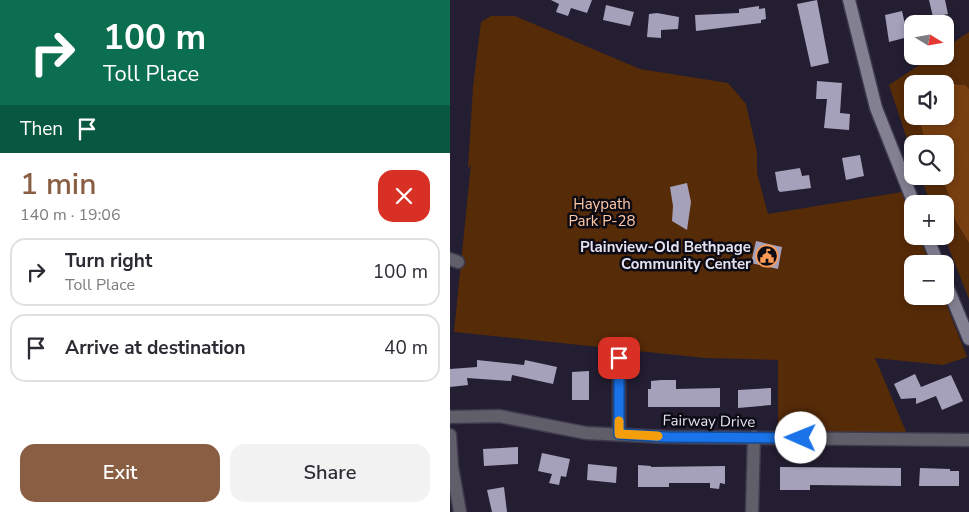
<!DOCTYPE html>
<meta charset="utf-8">
<style>
:root{--surface:#fff;--page:#f2f2f3;--text:#2b2b33;--muted:#7c7c81;--line:#e1e1e2;--accent:#8a5e43}
body{margin:0;font-family:"Nunito Sans",sans-serif;background:var(--page);color:var(--text);height:100vh;display:flex;flex-direction:column;font-size:19px;white-space:nowrap}
*{box-sizing:border-box;margin:0}
p{font-size:16px;color:var(--muted)}
.icon{flex:none;width:28px;height:28px;fill:none;stroke:currentColor;stroke-width:2;stroke-linecap:round;stroke-linejoin:round}
.map{position:relative;flex:1;overflow:hidden}
.drawer{display:flex;flex-direction:column;background:var(--surface);width:450px}
.drawer>*{flex:none}
.top-card{background:#0b6e4f;color:#fff;overflow:hidden}
.needle{width:32px;rotate:101deg}
.buttons{position:absolute;left:454px;top:15px;display:grid;gap:10px}
.buttons a{display:grid;place-items:center;width:50px;height:50px;border-radius:10px;background:var(--surface);box-shadow:0 2px 8px #0003;font-size:25px}
.pin{position:absolute;display:grid;place-items:center;width:42px;height:42px;color:#fff;margin:-21px;border-radius:10px;box-shadow:0 2px 8px #0006}
.me{position:absolute;width:55px;margin:-28px;rotate:271deg;stroke-linejoin:round;filter:drop-shadow(0 0 4px #0008)}
.turn{display:flex;align-items:center;gap:18px;height:105px;padding:0 20px;font-size:22px}
.turn .icon{width:65px;height:65px;stroke-width:2.5}
.turn b{display:block;font-size:35px;line-height:42px}
.then{display:flex;align-items:center;height:48px;padding:0 20px;background:#0003;gap:10px;font-size:19px}
.round{display:grid;place-items:center;flex:none;width:52px;height:52px;border-radius:15px;background:var(--page)}
.summary{display:flex;align-items:center;justify-content:space-between;height:85px;padding:0 20px}
h1{font-size:30px;font-weight:600;line-height:38px;color:var(--accent)}
.action{display:flex;gap:10px;margin-top:auto;padding:10px 20px}
.action a{flex:1;height:58px;border-radius:15px;background:var(--accent);color:#fff;font-size:20px;font-weight:600;line-height:58px;text-align:center}
.action a+a{background:var(--page);color:var(--text)}
ul{padding:0;list-style:none}
li{display:flex;align-items:center;gap:15px;height:68px;margin:0 10px 8px;padding:0 10px;border:2px solid var(--line);border-radius:15px}
li div{flex:1}
li b{display:block;font-size:19px}
li em{font-style:normal}
main{display:flex;flex:1;min-height:0}
.map>svg:first-child{display:block}
</style>
<main>
<section class="drawer">
<div class="top-card">
<div class="turn"><svg class="icon" aria-label="right" viewBox="0 0 24 24"><path d="M7 20v-9h11M14 6l5 5-5 5"/></svg><div><b>100 m</b>Toll Place</div></div>
<div class="then">Then<svg class="icon" aria-label="arrive" viewBox="0 0 24 24"><path d="M6 21V4h12l-3 4 3 4H6"/></svg></div>
</div>
<div class="summary"><div><h1>1 min</h1><p>140 m · 19:06</p></div><a class="round" style="background:#d93025;color:#fff"><svg class="icon" aria-label="close" viewBox="0 0 24 24"><path d="M6 6l12 12M18 6L6 18"/></svg></a></div>
<ul>
<li><svg class="icon" aria-label="right" viewBox="0 0 24 24"><path d="M7 20v-9h11M14 6l5 5-5 5"/></svg><div><b>Turn right</b><p>Toll Place</p></div><em>100 m</em></li>
<li><svg class="icon" aria-label="arrive" viewBox="0 0 24 24"><path d="M6 21V4h12l-3 4 3 4H6"/></svg><div><b>Arrive at destination</b></div><em>40 m</em></li>
</ul>
<div class="action"><a>Exit</a><a>Share</a></div>
</section>
<div class="map">
<svg width="519" height="512" viewBox="0 0 519 512">
<rect width="100%" height="100%" fill="#231e32"/>
<path fill="#562b08" d="M41,16H65L190,69L278,83L296,104L307,152V173L318,214L452,192L462,219V236H469L480,264H462V296H493L517,357L493,365L425,358L457,434L328,432V360L255,358L4,332L21,164L18,169L23,87L31,22Z
M519,32V89C512,82 503,84 495,87V84H462V116H468L476,144H462V154L439,85L483,56H495V48Z
M470,176H491L498,193L505,220L519,243V299L494,236L495,204H481Z"/>
<path fill="#783f10" d="M502,84L515,85L519,89V243L505,220L498,193L491,176H495V144H476L468,116H495V87Z"/>
<path fill="#a5a1bb" d="M101,0H142L137,13L121,8L118,16L106,12L109,4Z
M367,0L379,63L361,67L347,4Z
M479,0H495L498,14L483,17Z
M156,5L184,12L180,26L153,20Z
M309,6V9L315,8L316,19L311,20V23L246,31L245,15L289,13V9Z
M452,11L458,37L439,42L435,15Z
M207,13L229,17L228,29L211,30V38L197,37L199,14Z
M367,81L392,83L390,113L400,114L399,130L374,128L377,99H366Z
M410,155L414,176L396,180L392,158Z
M350,168L352,176L359,175L361,188L330,192L328,190L325,172Z
M237,183L241,202L237,230L222,221L223,206L220,187Z
M306,241L332,247L328,269L301,263Z
M27,360L74,365L75,360L107,367L103,384L62,375L61,381L17,378L18,385L0,387V369L27,367Z
M139,371V400H122V372Z
M465,374L471,387L501,375L513,401L492,410L486,396L466,404V398L451,399L444,384Z
M211,380H226V389L270,388V407H198V389H201V381Z
M321,388V405L288,408V390Z
M68,447V464L34,466L33,449Z
M92,453L120,459L116,477L111,476L109,485L99,483L102,474L88,471Z
M138,464L167,467L166,483L137,480Z
M188,465L201,466V467L275,466V484L270,483L269,489L260,488V483H219V487H188Z
M330,467L451,468V486L360,485V490H330Z
M470,468L500,469V471H509V486H469Z
M54,487L57,512H42L37,490Z"/>
<g fill="none" stroke-linecap="round" stroke-linejoin="round">
<g stroke="#3e394d" stroke-width="15">
<path id="street" d="M0,259L8,262
M169,358V434
M0,417L49,416L136,433L216,437L519,440
M0,435L2,467L10,512
M302,512L304,437"/>
</g>
<g stroke="#3e394d" stroke-width="15">
<path id="secondary" d="M399,0L426,108L464,204
M477,236L488,264
M495,281L519,339"/>
</g>
<use href="#street" stroke="#605e69" stroke-width="12"/>
<use href="#secondary" stroke="#838091" stroke-width="12"/>
</g>
<g fill="none" stroke-linecap="round" stroke-linejoin="round">
<g stroke="#114b97" stroke-width="12">
<path id="route" d="M169,358V434L216,437L351,438"/>
</g>
<use href="#route" stroke="#1a73e8" stroke-width="9"/>
<path stroke="#f59e0b" stroke-width="9" d="M169,421V434L208,436"/>
</g>
<defs>
<g id="civic-ring" transform="scale(1.125)"><circle r="9.5" fill="#0c0a13" stroke="#fd9c56" stroke-width="1.5"/><path d="M-.6-6.5H3V-4.5H.6V-3L4-1V1h2V6H-6V1h2V-1L-.6-3ZM-1.2 2.5V6h2.4V2.5Z" fill="#fd9c56"/></g>
</defs>
<g fill-rule="evenodd">
<use href="#civic-ring" x="317" y="256"/>
</g>
<g text-anchor="middle" stroke-width="5" stroke-linejoin="round" paint-order="stroke">
<g font-size="15" fill="#ffc9a7" stroke="#0c0a13">
<text x="152" y="209">Haypath<tspan x="152" dy="17">Park P-28</tspan></text>
</g>
<g font-size="15" font-weight="bold" fill="#e4e2f0" stroke="#0c0a13" text-anchor="end">
<text x="301" y="252">Plainview-Old Bethpage<tspan x="301" dy="17">Community Center</tspan></text>
</g>
<g font-size="15" fill="#e4e2f0" stroke="#0c0a13">
<text transform="translate(259 421) rotate(1)" y="5">Fairway Drive</text>
</g>
</g>
</svg>
<div class="buttons">
<a><svg class="needle" viewBox="-14 -14 28 28"><path d="M0-13l5 13h-10z" fill="#e53935"/><path d="M0 13l5-13h-10z" fill="#7c7c81"/></svg></a>
<a><svg class="icon" aria-label="sound" viewBox="0 0 24 24"><path d="M4 9h4l5-4v14l-5-4H4zM17 9q2 3 0 6"/></svg></a>
<a><svg class="icon" aria-label="search" viewBox="0 0 24 24"><circle cx="10" cy="10" r="6"/><path d="M15 15l6 6"/></svg></a>
<a>+</a>
<a>−</a>
</div>
<div class="pin" style="left:169px;top:358px;background:#d93025"><svg class="icon" aria-label="arrive" viewBox="0 0 24 24"><path d="M6 21V4h12l-3 4 3 4H6"/></svg></div>
<svg class="me" style="left:351px;top:438px" viewBox="-20 -20 40 40"><circle r="19" fill="#fff"/><path d="M0-13L10 11 0 6-10 11z" fill="#1a73e8"/></svg>
</div>
</main>
